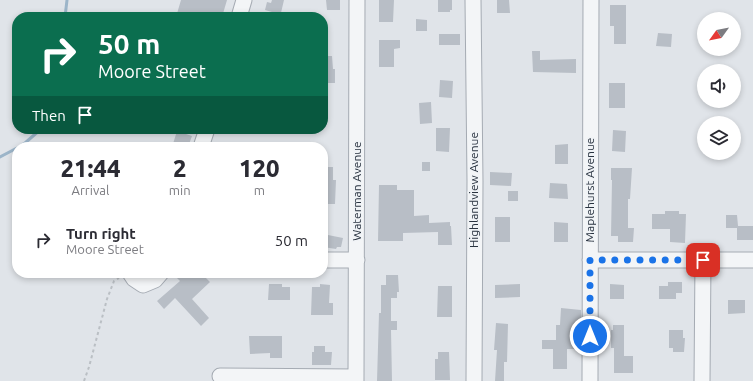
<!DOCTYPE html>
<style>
:root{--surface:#fff;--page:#f2f2f3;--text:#2b2b33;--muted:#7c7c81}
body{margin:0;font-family:Ubuntu,sans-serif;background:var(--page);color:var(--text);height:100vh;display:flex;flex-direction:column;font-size:15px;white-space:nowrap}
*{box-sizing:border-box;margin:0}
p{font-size:13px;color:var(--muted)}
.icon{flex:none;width:22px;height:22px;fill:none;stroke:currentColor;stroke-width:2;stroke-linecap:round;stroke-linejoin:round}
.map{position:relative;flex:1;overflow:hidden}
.details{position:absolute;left:12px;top:142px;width:316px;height:136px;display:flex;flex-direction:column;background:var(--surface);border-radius:16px;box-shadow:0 2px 6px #0003}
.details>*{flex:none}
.guide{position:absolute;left:12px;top:12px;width:316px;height:122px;border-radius:16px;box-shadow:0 2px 6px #0003;background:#0b6e4f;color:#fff;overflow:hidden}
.needle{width:26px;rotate:237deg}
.buttons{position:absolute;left:697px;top:12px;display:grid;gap:8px}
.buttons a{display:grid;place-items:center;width:44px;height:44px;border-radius:50%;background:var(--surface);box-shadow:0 2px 6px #0003;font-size:20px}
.pin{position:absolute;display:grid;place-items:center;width:34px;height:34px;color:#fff;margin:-17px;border-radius:8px;box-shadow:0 2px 6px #0006}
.me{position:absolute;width:44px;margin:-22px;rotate:0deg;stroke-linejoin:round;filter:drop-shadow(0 0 3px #0008)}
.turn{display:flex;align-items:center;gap:14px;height:84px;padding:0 20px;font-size:18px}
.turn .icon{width:52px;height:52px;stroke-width:2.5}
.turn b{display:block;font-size:28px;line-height:34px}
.then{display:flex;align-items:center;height:38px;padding:0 20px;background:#0003;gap:8px;font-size:15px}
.eta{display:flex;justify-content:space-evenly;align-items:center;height:68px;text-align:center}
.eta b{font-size:24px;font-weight:800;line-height:28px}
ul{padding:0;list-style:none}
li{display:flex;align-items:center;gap:12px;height:60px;padding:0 20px}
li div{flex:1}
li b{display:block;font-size:15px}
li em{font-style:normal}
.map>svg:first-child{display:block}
</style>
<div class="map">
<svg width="753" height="381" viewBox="0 0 753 381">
<rect width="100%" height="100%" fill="#e0e4e9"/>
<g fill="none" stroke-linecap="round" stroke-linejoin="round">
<path stroke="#9cb5c9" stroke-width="3" d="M65,17L67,0
M19,147L25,143L41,129
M0,157L17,148"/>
</g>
<path fill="#b8bec6" d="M181,0H227L222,17H176Z
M272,0H284L280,17H270L272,12L265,10L267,2L271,3Z
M326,0H340V10H327Z
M379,0H394L393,22H379Z
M438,0H452V10H450V12H438Z
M497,0H509L510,13H497Z
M610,5H626V44H614V26H610Z
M416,19L427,20V31H416Z
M658,33L672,34L671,47L656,46Z
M439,34H460V45H439Z
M379,40H400V48L394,49V67H379Z
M532,51H540V60L576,59V73L533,72Z
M323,56H332L333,69H335V83H323Z
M440,80L453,81L452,98L439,97Z
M609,83H625V108H609Z
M431,102L432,123L420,124L419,103Z
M436,128H450L449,152L436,151Z
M613,130L626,131L625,152L612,151Z
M177,131L192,136L188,147H172Z
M568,144V164H555V145Z
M422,162H430V171H422Z
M323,167H333V180H336L335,204H323Z
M611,168H632L630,199H628V228H634L633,242H618V236H611L612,180H611Z
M490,172L512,173L511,186L490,185Z
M550,183L567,184L568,199L549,198Z
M379,185H397V190H414V216L429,215V223L450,222V226H451L452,245H438V232L403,233V241H378Z
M508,191H518V201H508Z
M665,211H679V214H686L685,243L670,242V229H652V214H665Z
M726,215H737L738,226H753V240H737V228H726Z
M495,217H510V242H495Z
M554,222L568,223V242H554Z
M323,234L343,238L341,247H337L336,249L323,247Z
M172,273H201L210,282L192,299L209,318L201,326L175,298L164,309L157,301L180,281Z
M386,275H398L399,292H397V298H391V321H397V330H391L392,381H377L379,313H381V285H386Z
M668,282H682V293H676V299H659V286H668Z
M269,284H282V287H290V300H268Z
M320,284L330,285L329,303H333V315H311L312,287H320Z
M520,284V297L495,298V285Z
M610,284L624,285V299H610Z
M438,286H452V317H437Z
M728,300H745V313L728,314Z
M561,308L581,310V326L574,325V349H567V369H553V349H542V340H556V325H560Z
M496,323L508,324L507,362H504V381H495L497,350H494Z
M613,325H624V356H633V373H614V348H611V330H613Z
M669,330H683V338H685L684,352H673V348H669Z
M249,336H282V358H270V353L250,354Z
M314,346H325V352H332L331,365H312V352H314Z
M438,352H449L450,380H435V359H438Z"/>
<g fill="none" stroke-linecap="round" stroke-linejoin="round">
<g stroke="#a5abb3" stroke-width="17">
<path id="minor" d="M473,0L475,181L474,381
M239,17L244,0
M201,147L207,129
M323,260H357
M590,260H753
M130,273L134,279L143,285L155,280L161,273
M220,376L356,377
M356,381L357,0
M590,381L591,0
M702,381L703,260"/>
</g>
<path stroke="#babfc4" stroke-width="2" stroke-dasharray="3 3" stroke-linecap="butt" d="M84,381L89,367L107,299L114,281L119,278"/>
<use href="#minor" stroke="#f3f5f7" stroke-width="15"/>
</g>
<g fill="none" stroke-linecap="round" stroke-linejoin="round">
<path stroke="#1a73e8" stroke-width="7" stroke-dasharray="0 12.6" d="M590,336V260H703"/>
</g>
<g text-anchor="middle" stroke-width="3" stroke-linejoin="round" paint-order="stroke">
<g font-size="12" fill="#293340" stroke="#f0f3f6">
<text transform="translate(474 190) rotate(-90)" y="4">Highlandview Avenue</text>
<text transform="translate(590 190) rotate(-90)" y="4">Maplehurst Avenue</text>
<text transform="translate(357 191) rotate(-90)" y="4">Waterman Avenue</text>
</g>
</g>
</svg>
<div class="buttons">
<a><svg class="needle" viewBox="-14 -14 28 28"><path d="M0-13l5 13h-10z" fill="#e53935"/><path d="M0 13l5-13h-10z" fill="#7c7c81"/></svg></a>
<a><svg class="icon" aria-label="sound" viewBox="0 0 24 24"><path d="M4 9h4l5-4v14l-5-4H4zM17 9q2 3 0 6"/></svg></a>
<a><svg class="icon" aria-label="layers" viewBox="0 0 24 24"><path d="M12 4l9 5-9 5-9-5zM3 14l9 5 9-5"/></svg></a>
</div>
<div class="pin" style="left:703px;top:260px;background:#d93025"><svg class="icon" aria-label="arrive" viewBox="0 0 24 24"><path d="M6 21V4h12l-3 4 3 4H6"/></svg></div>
<svg class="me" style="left:590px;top:336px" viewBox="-20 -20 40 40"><circle r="17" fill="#1a73e8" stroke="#fff" stroke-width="3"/><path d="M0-11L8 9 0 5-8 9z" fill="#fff"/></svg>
<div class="guide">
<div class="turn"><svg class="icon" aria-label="right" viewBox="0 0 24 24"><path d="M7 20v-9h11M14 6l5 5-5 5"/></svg><div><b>50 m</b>Moore Street</div></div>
<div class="then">Then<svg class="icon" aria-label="arrive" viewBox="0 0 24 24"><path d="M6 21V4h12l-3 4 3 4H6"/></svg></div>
</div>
<section class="details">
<div class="eta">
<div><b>21:44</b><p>Arrival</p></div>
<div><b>2</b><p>min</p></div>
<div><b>120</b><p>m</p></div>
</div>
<ul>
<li><svg class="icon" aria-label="right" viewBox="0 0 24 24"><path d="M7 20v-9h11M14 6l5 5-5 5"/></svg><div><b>Turn right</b><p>Moore Street</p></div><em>50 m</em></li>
</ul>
</section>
</div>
